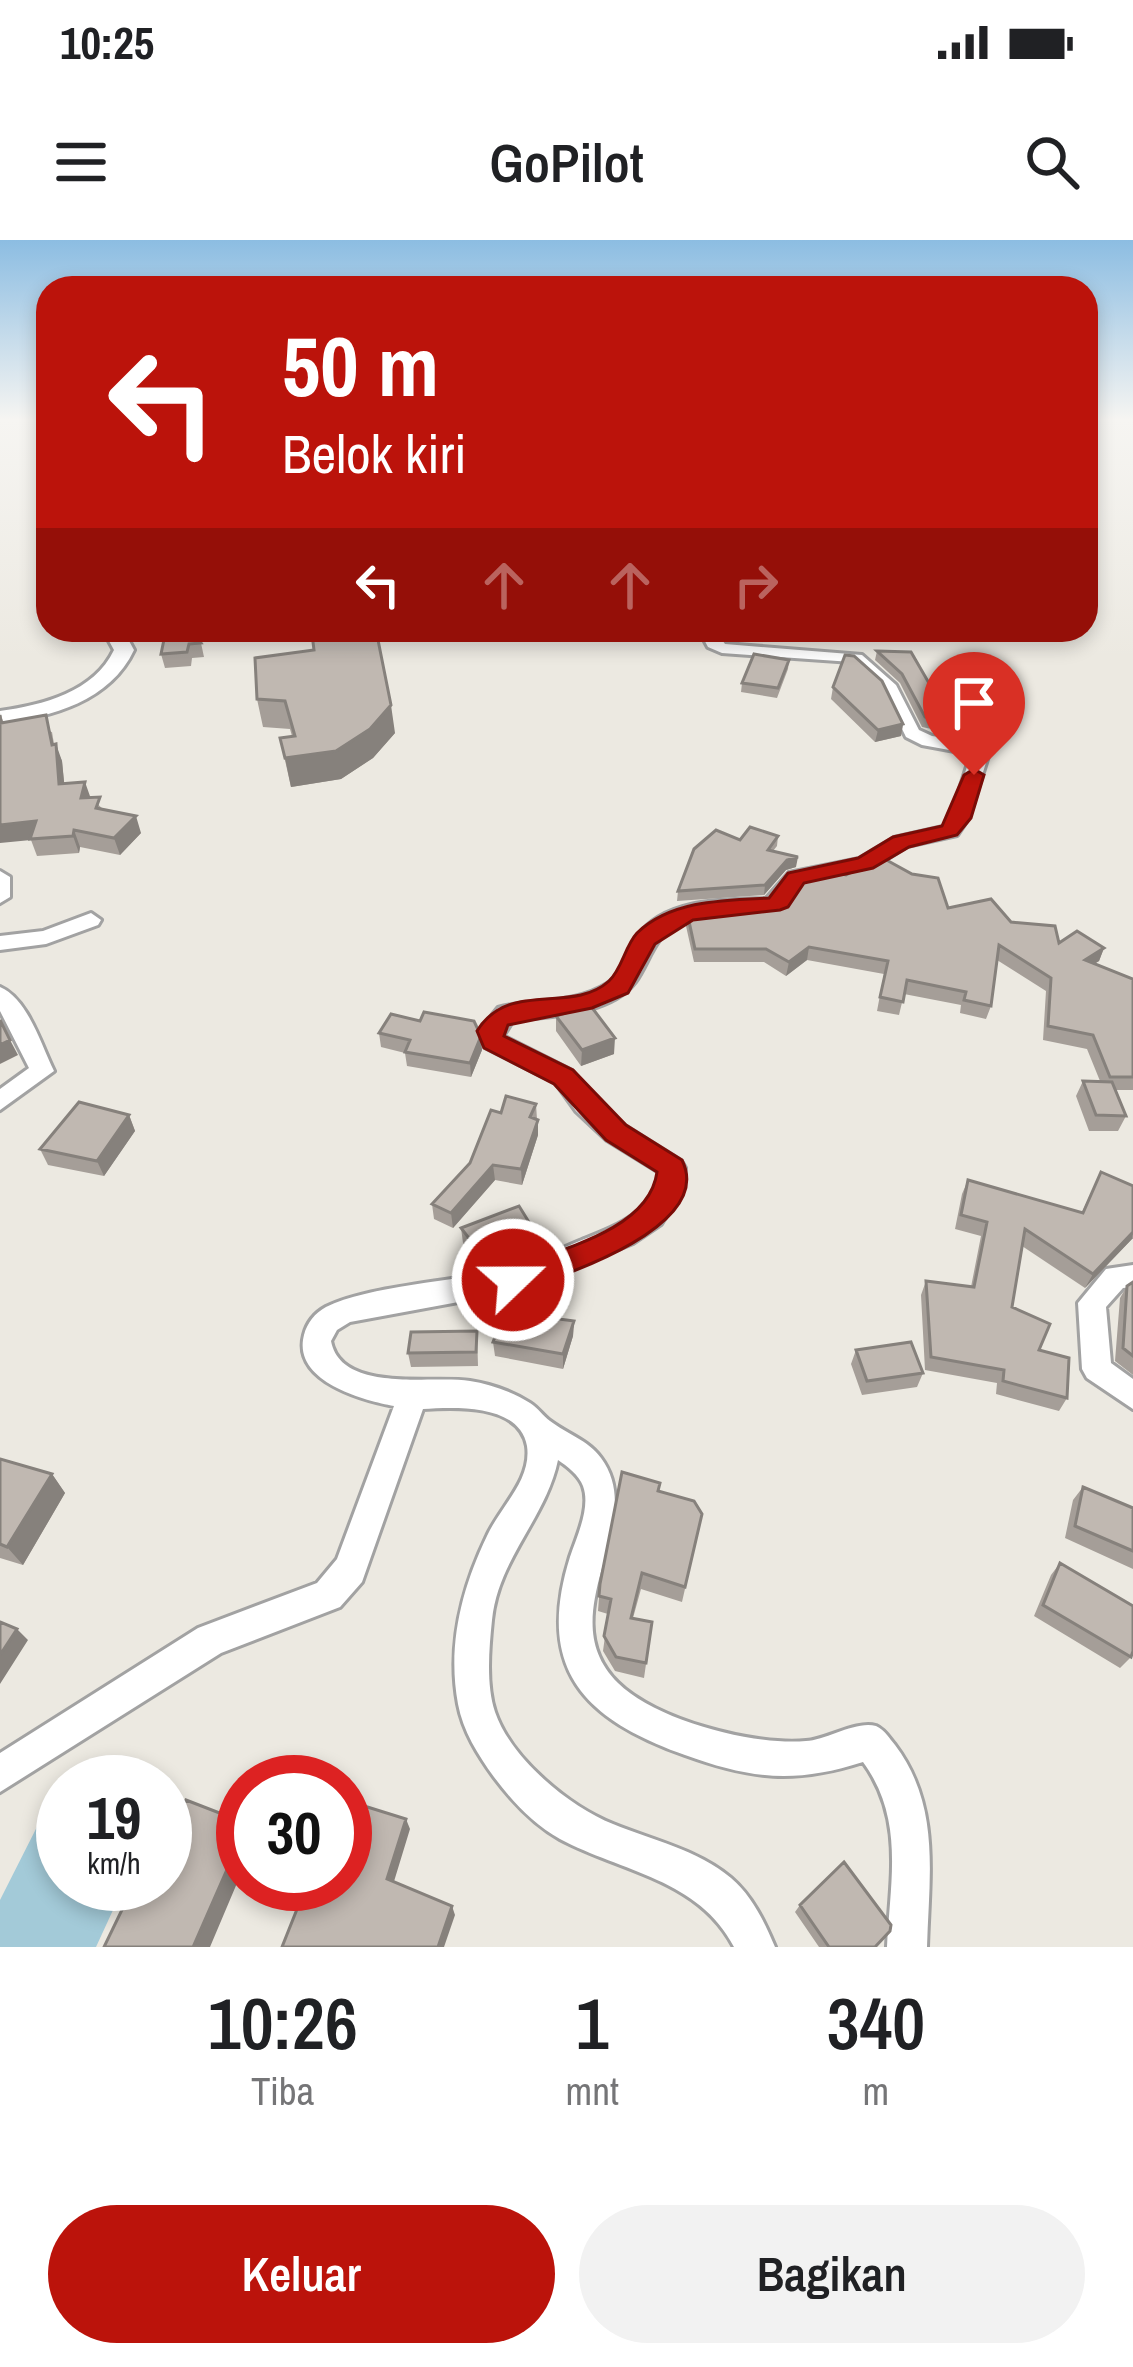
<!DOCTYPE html>
<html lang="id">
<style>
:root{--surface:#fff;--page:#f2f2f2;--text:#202124;--muted:#757577;--accent:#bb130b}
body{margin:0;font-family:"Archivo Narrow",sans-serif;background:var(--page);color:var(--text);height:100vh;display:flex;flex-direction:column;font-size:45px;white-space:nowrap}
*{box-sizing:border-box;margin:0}
p{font-size:39px;color:var(--muted)}
.icon{flex:none;width:66px;height:66px;fill:none;stroke:currentColor;stroke-width:2;stroke-linecap:round;stroke-linejoin:round}
.map{position:relative;height:1707px;overflow:hidden}
.panel{display:flex;flex-direction:column;background:var(--surface);flex:1}
.panel>*{flex:none}
.guide{position:absolute;left:36px;top:36px;width:1062px;height:366px;border-radius:36px;box-shadow:0 6px 18px #0003;background:#bb130b;color:#fff;overflow:hidden}
.speed{position:absolute;left:36px;top:1515px;display:flex;gap:24px;font-size:60px;font-weight:700;text-align:center}
.speed>*{display:grid;place-content:center;width:156px;height:156px;border-radius:50%;background:var(--surface);box-shadow:0 6px 18px #0003;line-height:1}
.speed small{font-size:30px;font-weight:400}
.speed .limit{border:18px solid #d22;background:#fff;color:#111}
.pin{position:absolute;display:grid;place-items:center;width:102px;height:102px;color:#fff;margin:-123px -51px;border-radius:50% 50% 50% 0;rotate:-45deg;box-shadow:0 0 12px #0007}
.pin .icon{rotate:45deg}
.me{position:absolute;width:132px;margin:-66px;rotate:68deg;stroke-linejoin:round;filter:drop-shadow(0 0 9px #0008)}
.turn{display:flex;align-items:center;gap:42px;height:252px;padding:0 48px;font-size:54px}
.turn .icon{width:156px;height:156px;stroke-width:2.5}
.turn b{display:block;font-size:84px;line-height:102px}
.lanes{display:flex;align-items:center;height:114px;padding:0 48px;background:#0003;justify-content:center;gap:60px;direction:ltr}
.lanes .off{opacity:.35}
.eta{display:flex;justify-content:space-evenly;align-items:center;height:204px;text-align:center}
.eta b{font-size:72px;font-weight:600;line-height:84px}
.cta{display:flex;gap:24px;margin-top:auto;padding:24px 48px}
.cta a{flex:1;height:138px;border-radius:72px;background:var(--accent);color:#fff;font-size:48px;font-weight:600;line-height:138px;text-align:center}
.cta a+a{background:var(--page);color:var(--text)}
.status{display:flex;justify-content:space-between;align-items:center;height:84px;padding:0 60px;background:var(--surface);direction:ltr}
.status svg{height:33px;fill:currentColor}
header{display:flex;justify-content:space-between;align-items:center;height:156px;padding:0 48px;background:var(--surface);font-size:54px;font-weight:600}
.map>svg:first-child{display:block}
</style>
<div class="status"><b>10:25</b><svg viewBox="0 0 49 12"><path d="M0 12V9h3v3zM5 12V6h3v6zM10 12V3h3v9zM15 12V0h3v12zM26 1h20v11H26zM47 4h2v5h-2z"/></svg></div>
<header><svg class="icon" aria-label="menu" viewBox="0 0 24 24"><path d="M4 6h16M4 12h16M4 18h16"/></svg>GoPilot<svg class="icon" aria-label="search" viewBox="0 0 24 24"><circle cx="10" cy="10" r="6"/><path d="M15 15l6 6"/></svg></header>
<div class="map">
<svg width="1133" height="1707" viewBox="0 0 1133 1707">
<rect width="100%" height="100%" fill="#ece9e1"/>
<path fill="#a3cad8" d="M44,1573L63,1580V1644H125L96,1707H0V1660Z"/>
<g fill="none" stroke-linecap="round" stroke-linejoin="round">
<g stroke="#a2a2a2" stroke-width="6">
<path id="minor" d="M699,390H715L725,404L862,415L896,445L919,490L932,496L978,503L989,513L969,577L957,595L907,606L872,628L803,642L779,670C746,677 710,668 678,684C653,697 650,721 635,742C610,775 550,776 513,780L503,796L572,831L594,859L625,886L681,921L685,928L682,950L661,984L633,1003L513,1052L350,1082L337,1090L331,1101C341,1154 434,1135 470,1141C490,1144 513,1152 530,1163C538,1168 543,1176 550,1181C567,1194 588,1200 601,1218C650,1284 548,1374 618,1443C655,1480 754,1506 806,1501C826,1500 857,1480 876,1486C885,1490 889,1498 895,1505C941,1566 929,1636 927,1707H887C890,1641 905,1579 863,1522C795,1544 751,1539 685,1515C584,1479 535,1429 570,1317C577,1296 591,1267 583,1246C579,1235 567,1226 558,1220C546,1278 498,1319 492,1380C489,1409 486,1445 495,1472C511,1519 570,1567 613,1584C652,1600 698,1610 731,1638C752,1656 764,1681 775,1707H734C699,1639 622,1632 560,1599C533,1584 512,1561 494,1537C478,1515 463,1491 458,1464C447,1405 462,1348 487,1296C500,1267 532,1240 527,1206C519,1163 454,1167 423,1169L362,1342L340,1367L221,1413L0,1552V1513L198,1388L317,1343L337,1319L394,1166C362,1160 292,1141 304,1095C307,1083 315,1073 326,1067C368,1046 456,1041 505,1030C531,1024 557,1010 582,1000C617,986 653,973 659,932L607,900L576,871L556,843L485,807L479,792L498,768C534,758 574,765 607,744C624,733 626,713 637,697C665,658 723,660 766,659L789,633L859,619L894,598L943,587L951,577L971,514L922,505L906,497L883,450L852,422L722,413L708,407Z
M0,631L10,637V657L0,663Z
M91,673L101,680L98,685L46,704L0,710V696L43,691Z
M0,747C28,759 41,805 54,831L0,870V849L29,828L0,771Z
M1133,1025V1047L1123,1048L1106,1067L1111,1123L1133,1139V1169L1087,1138L1082,1129L1078,1063L1106,1029Z"/>
</g>
<g stroke="#a2a2a2" stroke-width="6">
<path id="tertiary" d="M103,390H123L134,410C110,461 52,477 0,483V471C43,465 94,452 114,410Z"/>
</g>
<use href="#minor" fill="#fff" fill-rule="evenodd"/>
<use href="#tertiary" fill="#fff" fill-rule="evenodd"/>
</g>
<path fill="#a59e98" d="M166,390L201,403L204,417L192,418L191,426L165,428L161,414Z
M877,411L911,412L952,483L950,493L922,487L900,443L875,420Z
M255,418L395,493L373,518L341,539L291,547L280,498L292,496L290,489L263,487L257,459Z
M789,420L788,429L777,458L741,452L742,443Z
M833,447L903,484L901,496L875,502L831,459Z
M0,473L4,483L52,492L54,504L62,521L64,543L91,558L104,570L141,593L120,615L80,607L79,613L37,616L31,600Z
M778,596L777,606L773,611L796,627L786,630L764,655L677,661L678,651L740,600Z
M948,668L1011,682L1059,703L1104,708L1099,721L1094,724L1133,739V850H1116L1126,876L1118,891H1089L1076,856L1083,841H1100L1087,809L1043,800L1046,751L997,720L991,766L986,779L960,773L961,765L904,754L899,775L877,771L884,734L807,720L786,736L764,722H694L686,686L687,672Z
M556,776L614,814L581,826L556,791Z
M379,793L482,810L471,837L407,826L405,813L381,807Z
M536,864L538,895L522,945L495,940L453,988L434,979L432,964L470,923L501,873Z
M129,875L135,891L104,936L48,925L40,909Z
M1101,932L1133,946V999H1132L1085,1048L1022,1006L1012,1067L1067,1158L1059,1171L996,1154L997,1143L925,1130L921,1055L926,1041L971,1047L981,996L955,989L962,954L968,940L1082,972Z
M461,988L532,1002L479,1025L463,1003Z
M1133,1042V1135L1115,1121L1120,1058L1127,1046Z
M561,1079L574,1081L573,1096L563,1129L495,1116L493,1102Z
M477,1091L478,1126L411,1127L408,1113Z
M856,1110L923,1133L917,1147L862,1155L851,1124Z
M0,1219L52,1234L65,1253L23,1325L0,1318Z
M660,1243L659,1251L702,1274L682,1362L641,1349L633,1378L652,1382L644,1438L615,1431L603,1411L608,1374L598,1371L600,1344Z
M1083,1247L1133,1268V1329L1065,1298L1073,1260Z
M1060,1323L1131,1417L1120,1428L1034,1376L1051,1335Z
M800,1665L875,1707H819L795,1672Z"/>
<path fill="#86817c" d="M391,465L395,493L373,518L341,539L291,547L285,518Z
M46,475L57,517L56,504L62,521L66,561L59,544Z
M903,484L901,496L875,502L878,490Z
M85,542L91,559L81,558Z
M136,576L141,593L120,615L114,598Z
M36,581L31,600L0,603V585Z
M74,590L80,607L79,613L73,596Z
M798,617L796,627L786,630L764,655L765,645L787,620Z
M809,707L807,720L786,736L789,722Z
M1104,708L1099,721L1079,733L1085,720Z
M481,796L482,810L471,837L470,823Z
M615,798L614,814L581,826L582,810Z
M10,800L18,815L0,824V805Z
M129,875L135,891L104,936L97,921Z
M538,880V895L522,945L521,929Z
M493,925L495,940L453,988L451,973Z
M532,987V1002L479,1025L478,1010Z
M1133,992L1132,999L1085,1048L1093,1034Z
M574,1081L573,1096L563,1129V1114Z
M52,1234L65,1253L23,1325L7,1307Z
M17,1389L28,1400L0,1444V1415Z
M406,1579L410,1589L392,1648L387,1639Z
M243,1593V1629L210,1707H193Z
M452,1666L455,1675L444,1707H438Z"/>
<path fill="#c0b8b1" stroke="#86817c" stroke-width="3" d="M166,390H192L201,403L189,404L187,412L161,414Z
M354,390H376L391,465L370,489L336,511L285,518L280,498L295,496L285,461L257,459L255,418L314,410L312,394Z
M877,411L911,412L952,483L925,477L902,434Z
M754,414L789,420L778,448L742,443Z
M845,415L854,416L882,441L903,484L878,490L833,447Z
M0,475L1,483L46,475L52,505L56,504L59,544L85,542L81,558L100,557L96,568L136,576L114,598L74,590L73,596L30,599L36,581L0,585Z
M750,587L778,596L768,610L798,617L787,620L765,645L678,651L694,609L716,590L740,600Z
M881,617L912,634L938,638L948,668L991,659L1011,682L1055,686L1059,703L1077,691L1104,708L1085,720L1133,739V837H1110L1093,795L1048,786L1051,738L999,705L991,766L964,760L966,752L907,740L903,762L880,757L888,721L809,707L789,722L766,709H695L687,672L782,661L808,633L824,630L846,635Z
M590,765L615,798L582,810L556,776Z
M424,772L474,781L481,796L470,823L405,812L410,800L379,793L391,774L420,781Z
M0,780L10,800L0,805Z
M1083,841L1112,842L1126,876L1096,875Z
M506,856L536,864L530,877L538,880L521,929L493,925L451,973L432,964L470,923L491,870L501,873Z
M79,862L129,875L97,921L40,909Z
M1101,932L1133,946V992L1093,1034L1025,989L1012,1067L1050,1084L1039,1110L1069,1118L1067,1158L1003,1141L1004,1130L931,1117L926,1041L974,1047L987,982L961,975L968,940L1083,973Z
M519,966L532,987L478,1010L461,988Z
M1133,1042V1116L1123,1108L1127,1046Z
M514,1064L561,1073L559,1079L574,1081L563,1114L493,1102L505,1071L513,1073Z
M477,1091L476,1112L408,1113L411,1092Z
M911,1102L923,1133L867,1141L856,1110Z
M0,1219L52,1234L7,1307L0,1304Z
M622,1232L660,1243L658,1251L694,1261L702,1274L685,1347L642,1333L631,1378L652,1382L646,1423L616,1417L604,1396L611,1359L599,1356L600,1344Z
M1083,1247L1133,1268V1311L1075,1286Z
M1060,1323L1133,1366V1411L1131,1417L1043,1365Z
M0,1382L17,1389L0,1415Z
M186,1560L243,1582V1593L193,1707H104L133,1647L165,1644V1604Z
M345,1560L406,1579L387,1639L452,1666L438,1707H282L307,1644H345Z
M844,1622L891,1685L890,1691L875,1707H829L800,1665Z"/>
<linearGradient id="sky" x2="0" y2="1"><stop stop-color="#8cbde2"/><stop offset="0.43" stop-color="#f6f5f2"/><stop offset="1" stop-color="#f6f5f2" stop-opacity="0"/></linearGradient>
<rect width="1133" height="418" fill="url(#sky)"/>
<path fill="#bb130b" stroke="#7a0c07" stroke-width="3" d="M974,529L984,535L971,578L957,595L909,607L873,628L804,643L788,667L780,670L693,680L655,704L628,753L592,768L508,785L504,796L573,830L626,885L682,920C716,988 557,1038 513,1053L502,1049L497,1040L502,1031C551,1011 649,993 657,932L606,900L554,844L484,808L477,791C509,739 571,775 609,741C622,729 625,706 637,693C671,660 725,660 769,658L788,633L858,618L893,597L942,586L964,535Z"/>
</svg>
<div class="speed"><div>19<small>km/h</small></div><div class="limit">30</div></div>
<div class="pin" style="left:974px;top:535px;background:#d93025"><svg class="icon" aria-label="arrive" viewBox="0 0 24 24"><path d="M6 21V4h12l-3 4 3 4H6"/></svg></div>
<svg class="me" style="left:513px;top:1040px" viewBox="-20 -20 40 40"><circle r="17" fill="#bb130b" stroke="#fff" stroke-width="3"/><path d="M0-11L8 9 0 5-8 9z" fill="#fff"/></svg>
<div class="guide">
<div class="turn"><svg class="icon" aria-label="left" viewBox="0 0 24 24"><path d="M17 20v-9H6M10 6l-5 5 5 5"/></svg><div><b>50 m</b>Belok kiri</div></div>
<div class="lanes"><svg class="icon" aria-label="left" viewBox="0 0 24 24"><path d="M17 20v-9H6M10 6l-5 5 5 5"/></svg><svg class="icon off" aria-label="ahead" viewBox="0 0 24 24"><path d="M12 20V5M6 11l6-6 6 6"/></svg><svg class="icon off" aria-label="ahead" viewBox="0 0 24 24"><path d="M12 20V5M6 11l6-6 6 6"/></svg><svg class="icon off" aria-label="right" viewBox="0 0 24 24"><path d="M7 20v-9h11M14 6l5 5-5 5"/></svg></div>
</div>
</div>
<section class="panel">
<div class="eta">
<div><b>10:26</b><p>Tiba</p></div>
<div><b>1</b><p>mnt</p></div>
<div><b>340</b><p>m</p></div>
</div>
<div class="cta"><a>Keluar</a><a>Bagikan</a></div>
</section>
